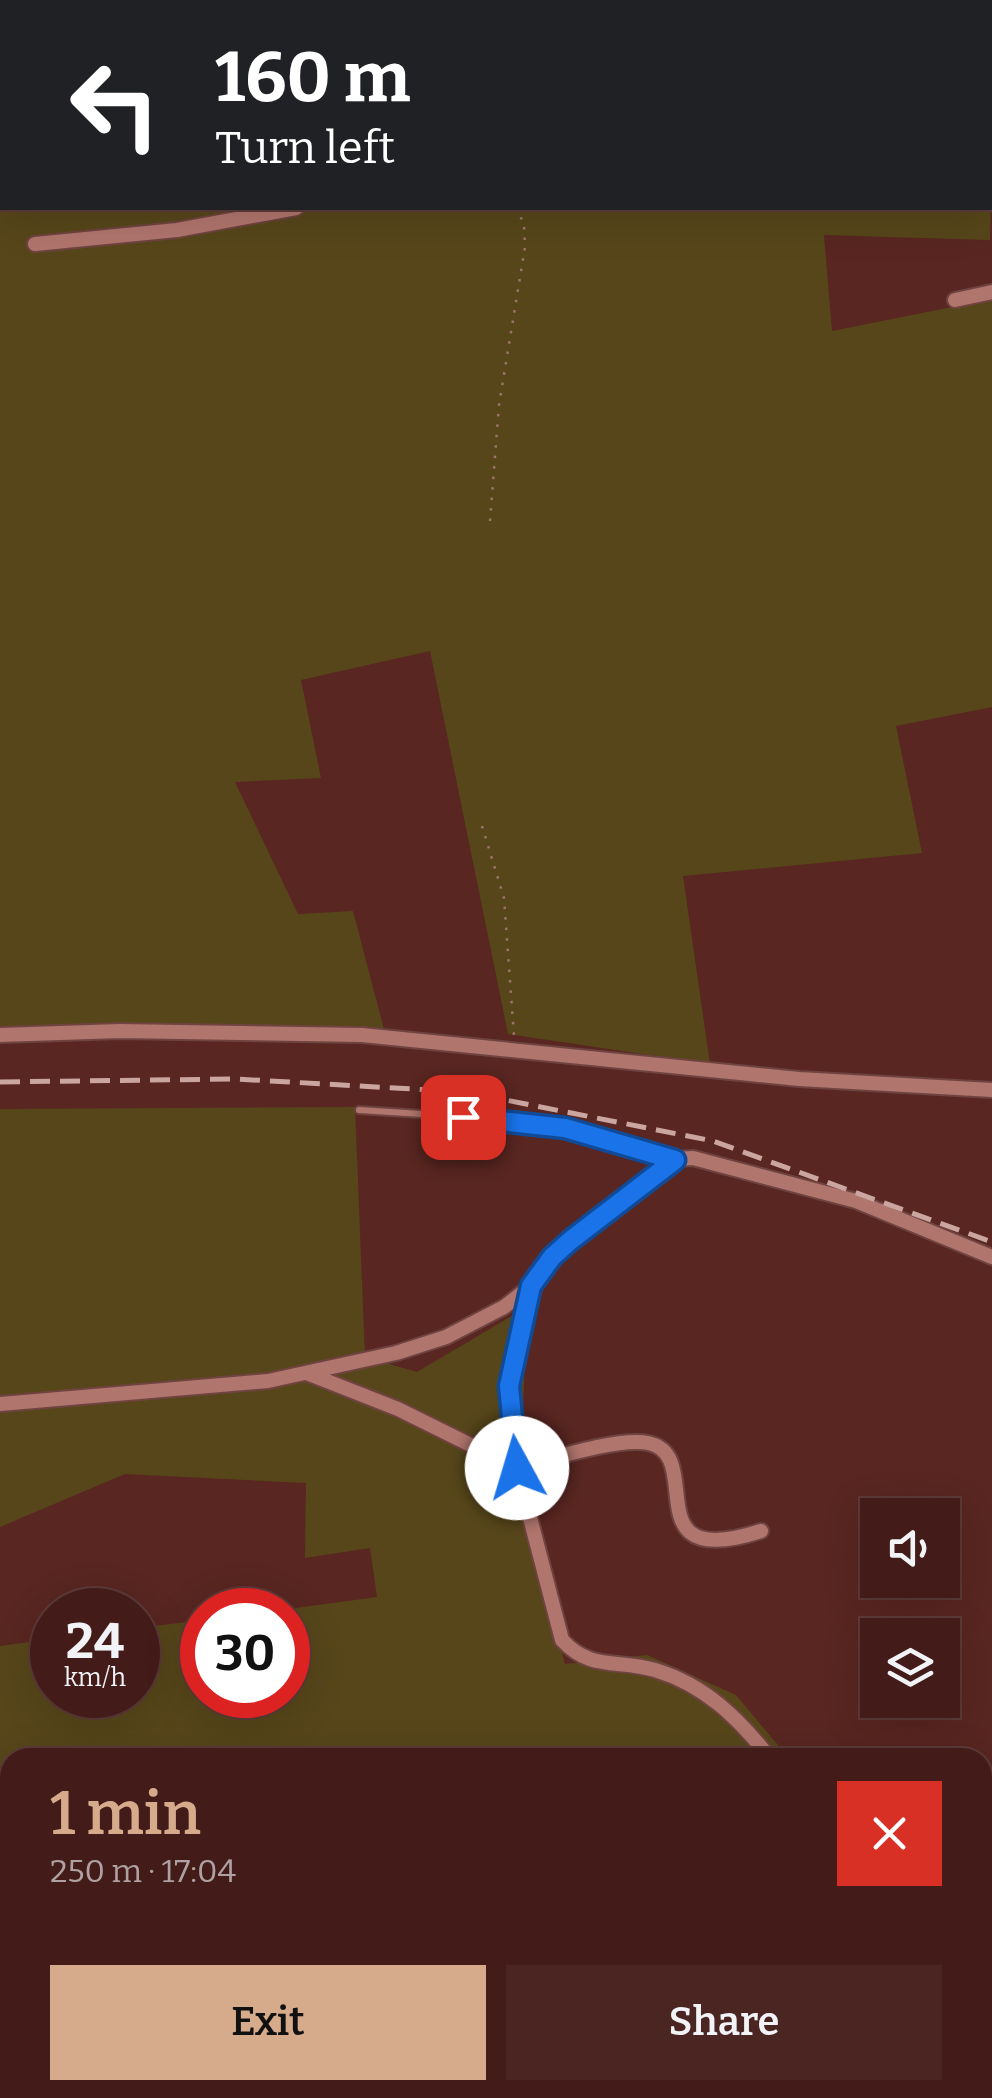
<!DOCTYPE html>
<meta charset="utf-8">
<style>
:root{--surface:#431c19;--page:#4a2522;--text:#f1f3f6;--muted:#afa1a2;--line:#5b3a38;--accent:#d6ab8b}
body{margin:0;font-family:Bitter,serif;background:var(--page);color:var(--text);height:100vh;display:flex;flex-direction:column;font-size:38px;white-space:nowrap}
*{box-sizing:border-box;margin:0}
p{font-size:32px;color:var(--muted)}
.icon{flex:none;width:55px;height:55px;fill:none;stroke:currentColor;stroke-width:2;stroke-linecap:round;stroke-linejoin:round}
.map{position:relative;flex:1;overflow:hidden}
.details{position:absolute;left:0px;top:1748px;width:992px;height:352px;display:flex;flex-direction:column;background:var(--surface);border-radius:30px 30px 0 0;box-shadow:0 10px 40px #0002,0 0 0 2px var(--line)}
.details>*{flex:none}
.top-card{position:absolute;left:0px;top:0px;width:992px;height:210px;box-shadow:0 10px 40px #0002,0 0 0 2px var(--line);background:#202124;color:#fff;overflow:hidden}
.fabs{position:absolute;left:860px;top:1498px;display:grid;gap:20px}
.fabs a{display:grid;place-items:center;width:100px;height:100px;border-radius:0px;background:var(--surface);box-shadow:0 10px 40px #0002,0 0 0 2px var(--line);font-size:50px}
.speed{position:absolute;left:30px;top:1588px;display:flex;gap:20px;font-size:50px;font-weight:700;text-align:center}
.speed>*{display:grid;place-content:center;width:130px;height:130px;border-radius:50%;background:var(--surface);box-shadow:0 10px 40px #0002,0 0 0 2px var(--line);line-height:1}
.speed small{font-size:25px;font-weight:400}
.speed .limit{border:15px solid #d22;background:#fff;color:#111}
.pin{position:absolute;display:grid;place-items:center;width:85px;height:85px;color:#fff;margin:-42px;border-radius:20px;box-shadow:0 5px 15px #0006}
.me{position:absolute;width:110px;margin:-55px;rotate:354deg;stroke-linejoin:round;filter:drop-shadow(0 0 8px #0008)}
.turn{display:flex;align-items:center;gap:35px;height:210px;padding:0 50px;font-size:45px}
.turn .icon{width:130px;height:130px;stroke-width:2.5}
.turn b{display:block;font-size:70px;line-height:85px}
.round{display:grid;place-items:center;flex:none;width:105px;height:105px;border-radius:0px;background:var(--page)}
.head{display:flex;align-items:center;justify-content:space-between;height:170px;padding:0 50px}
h1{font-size:60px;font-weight:600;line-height:75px;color:var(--accent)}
.action{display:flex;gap:20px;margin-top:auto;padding:20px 50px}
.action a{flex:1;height:115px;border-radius:0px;background:var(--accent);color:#111;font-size:40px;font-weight:600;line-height:115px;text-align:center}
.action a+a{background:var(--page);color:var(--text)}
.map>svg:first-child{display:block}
</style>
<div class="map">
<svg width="992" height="2098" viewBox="0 0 992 2098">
<rect width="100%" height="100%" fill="#592621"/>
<path fill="#57461a" d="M0,0H90L2,2V208H990L992,158L990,240L824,235L832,331L992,299V707L896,726L922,853L683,876L710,1064L508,1034L430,651L301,680L321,778L235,782L298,914L353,911L385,1033L0,1034Z
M305,0H708L721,2H306Z
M355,1107L365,1357L417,1372L527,1307L520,1484L565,1664L647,1655L736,1695L788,1757L10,1758V1977H0V1646L52,1639V1695H138V1628L202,1620V1695H288V1610H281L377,1597L370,1548L305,1558L306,1483L125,1474L0,1527V1109Z
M105,2090H826L814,2098H108Z"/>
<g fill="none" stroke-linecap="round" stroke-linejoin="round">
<g stroke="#6f433f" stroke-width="10">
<path id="lane" d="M359,1110L484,1118L565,1128L673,1159"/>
</g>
<g stroke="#6f433f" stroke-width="18">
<path id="street" d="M410,0L411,2
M35,244L177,230L296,208
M955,300L992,292
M0,1035L120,1031L362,1035L799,1079L992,1090
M531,1286L512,1363L511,1411L517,1468L562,1640C590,1671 618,1659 655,1670C705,1685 738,1718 770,1758
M309,1374L398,1409L517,1468C548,1460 618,1437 648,1443C708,1455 631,1573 761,1531
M0,1404L268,1381L396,1353L446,1337L504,1307L531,1286L552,1257L571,1241L675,1159L693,1158L856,1201L992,1257
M982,1916L992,1923
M982,1952L992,1945
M0,1970L10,1968
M106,2090L110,2098
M776,2098L789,2090"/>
</g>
<g stroke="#6f433f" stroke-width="24">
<path id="secondary" d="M823,0L836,2
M990,26L992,27"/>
</g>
<g stroke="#6f433f" stroke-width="29">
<path id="highway" d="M973,0L986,2"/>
</g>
<path stroke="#9e736e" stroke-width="2.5" stroke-dasharray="2.5 8" stroke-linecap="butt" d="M86,2V0
M0,44H2
M490,521L499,405L525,247L524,224L516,208
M482,826L504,898L514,1036
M518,2090L520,2098
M959,2090L963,2098
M292,2097L293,2098"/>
<use href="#lane" stroke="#b0756d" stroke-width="6"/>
<use href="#street" stroke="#b0756d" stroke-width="14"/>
<use href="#secondary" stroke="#be6d63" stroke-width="20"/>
<use href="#highway" stroke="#e05a4d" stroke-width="25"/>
<path stroke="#cba5a0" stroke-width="5" stroke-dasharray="20 10" stroke-linecap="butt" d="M0,1082L236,1079L465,1092L713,1141L992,1242"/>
</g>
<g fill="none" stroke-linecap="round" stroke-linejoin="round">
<g stroke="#114b97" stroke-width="25">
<path id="route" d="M463,1117L565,1128L675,1160L571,1240L552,1257L531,1286L509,1386L517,1468"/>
</g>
<use href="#route" stroke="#1a73e8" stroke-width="18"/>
</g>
</svg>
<div class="fabs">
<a><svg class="icon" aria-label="sound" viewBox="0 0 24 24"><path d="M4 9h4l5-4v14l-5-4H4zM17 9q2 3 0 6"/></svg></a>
<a><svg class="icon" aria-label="layers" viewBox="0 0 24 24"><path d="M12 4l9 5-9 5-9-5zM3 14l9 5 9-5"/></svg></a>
</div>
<div class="speed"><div>24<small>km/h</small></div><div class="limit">30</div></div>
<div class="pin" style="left:463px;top:1117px;background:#d93025"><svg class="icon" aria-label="arrive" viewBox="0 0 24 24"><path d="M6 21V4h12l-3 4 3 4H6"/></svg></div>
<svg class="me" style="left:517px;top:1468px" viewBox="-20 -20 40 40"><circle r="19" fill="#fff"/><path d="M0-13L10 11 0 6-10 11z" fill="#1a73e8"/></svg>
<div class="top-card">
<div class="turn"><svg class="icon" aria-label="left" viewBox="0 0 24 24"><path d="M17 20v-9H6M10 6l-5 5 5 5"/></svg><div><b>160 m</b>Turn left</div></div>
</div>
<section class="details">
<div class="head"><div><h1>1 min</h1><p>250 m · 17:04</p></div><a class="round" style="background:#d93025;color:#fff"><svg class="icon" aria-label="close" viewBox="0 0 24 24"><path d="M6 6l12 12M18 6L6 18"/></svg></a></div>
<div class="action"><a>Exit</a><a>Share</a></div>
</section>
</div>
